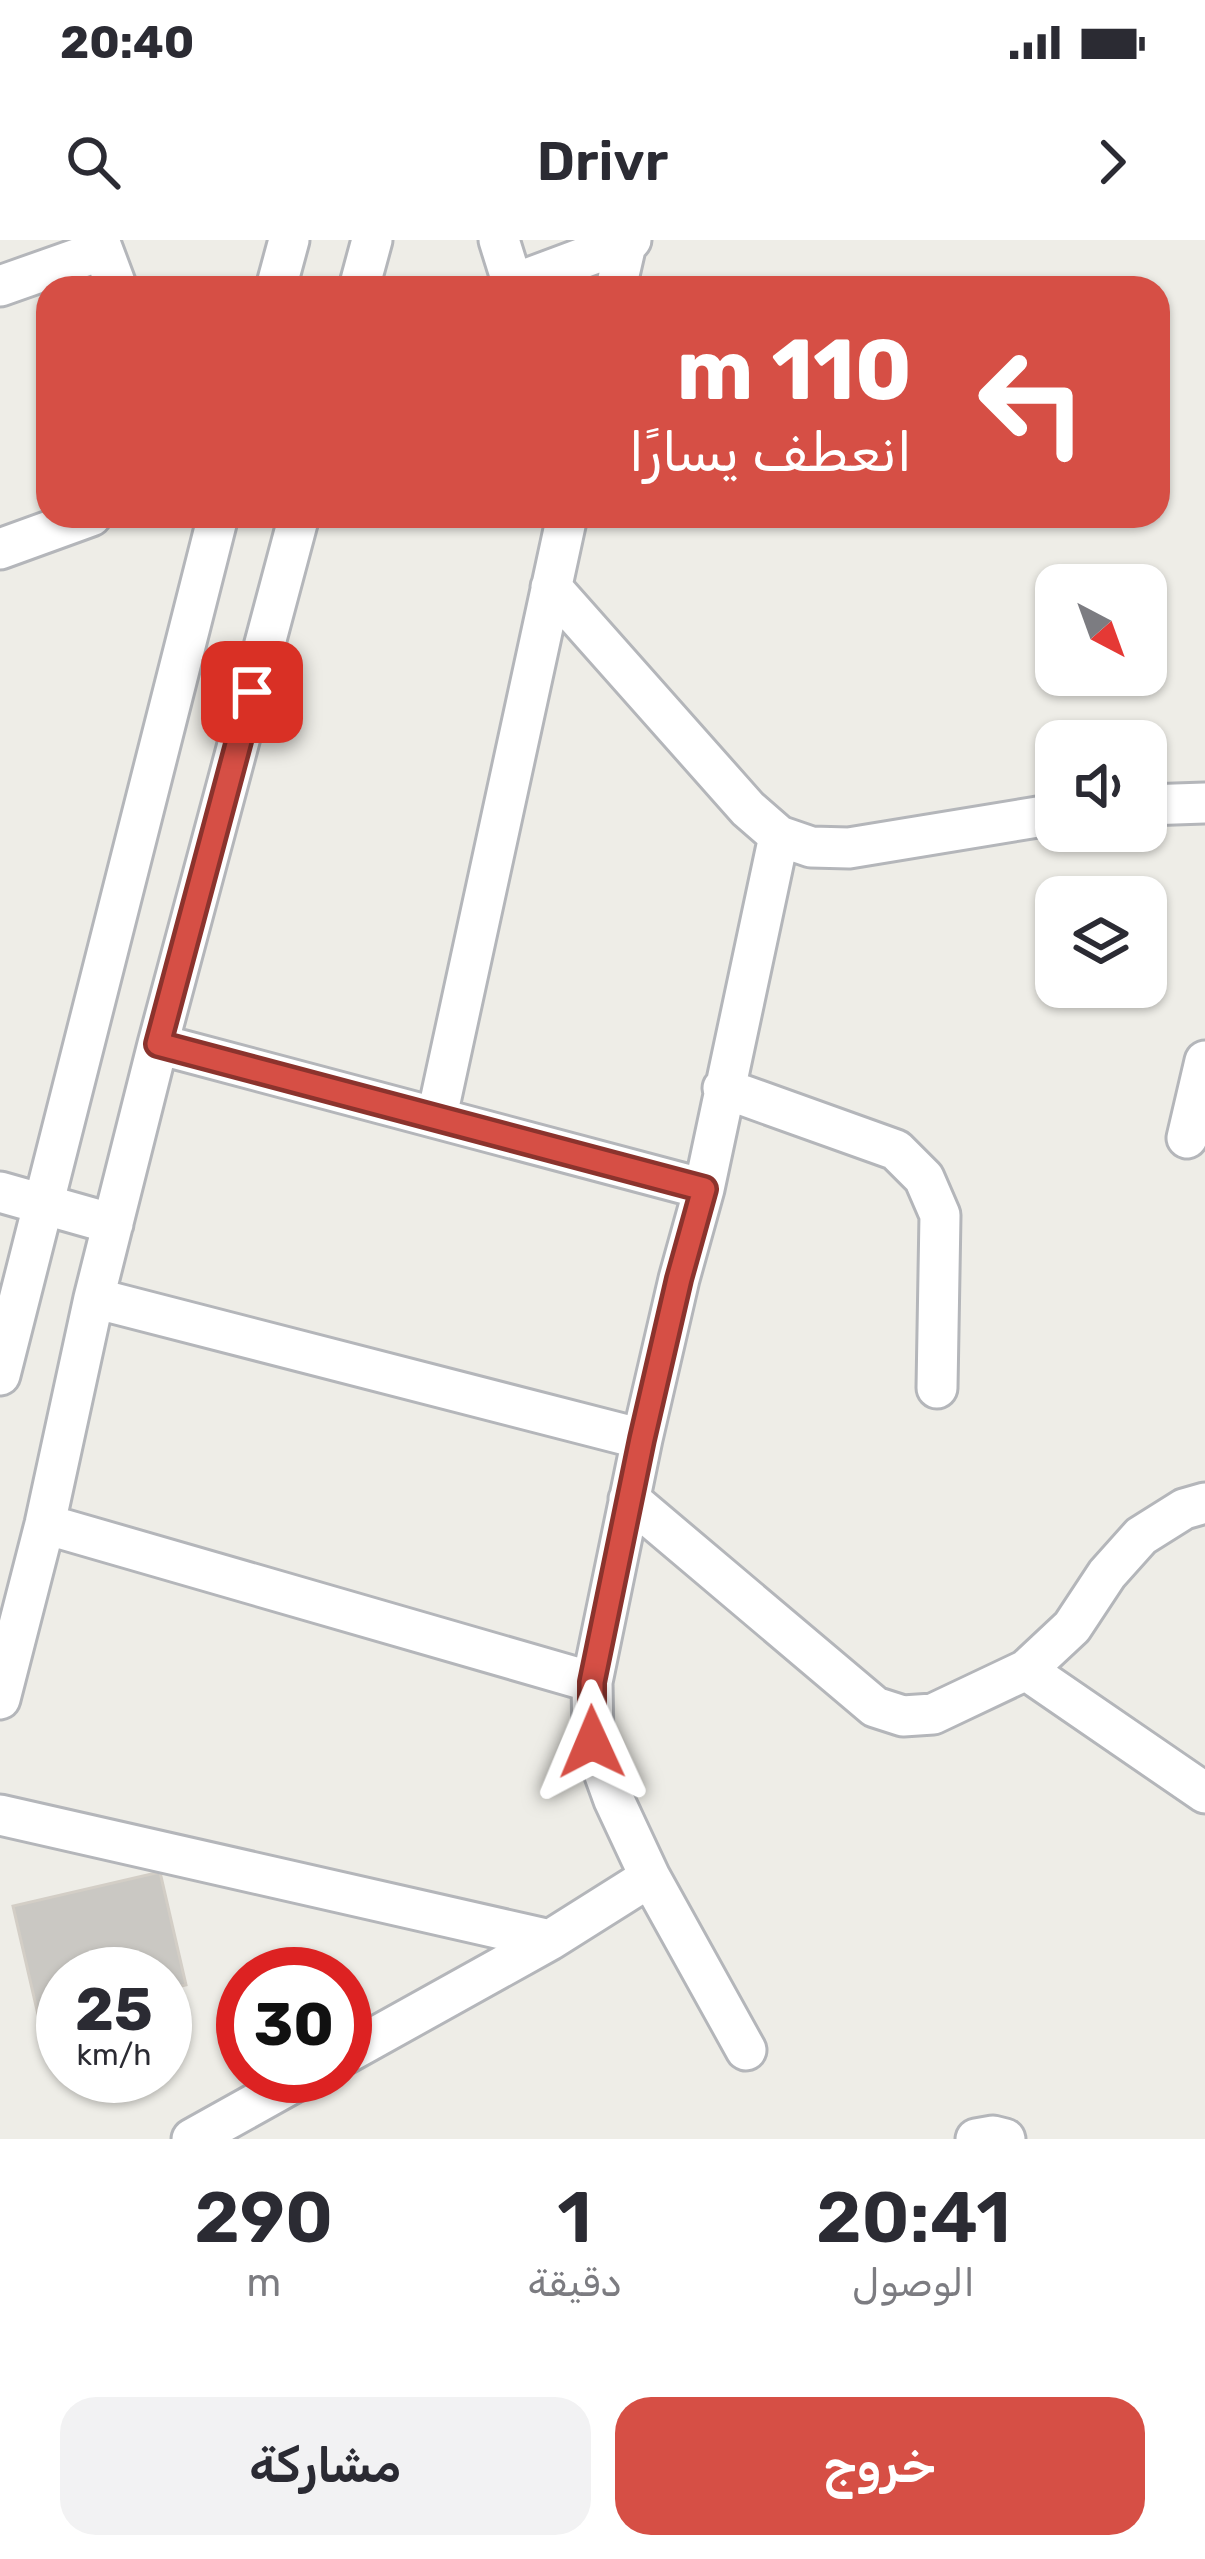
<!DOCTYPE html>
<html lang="ar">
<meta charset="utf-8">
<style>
:root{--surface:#fff;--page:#f2f2f3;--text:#2b2b33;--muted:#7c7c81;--accent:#d64f45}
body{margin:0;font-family:Rubik,Cairo,sans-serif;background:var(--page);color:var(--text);direction:rtl;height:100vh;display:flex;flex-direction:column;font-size:45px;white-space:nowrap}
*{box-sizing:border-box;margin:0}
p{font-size:39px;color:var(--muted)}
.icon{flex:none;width:66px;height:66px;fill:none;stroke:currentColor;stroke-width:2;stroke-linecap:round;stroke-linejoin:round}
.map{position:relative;height:1899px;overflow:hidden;direction:ltr}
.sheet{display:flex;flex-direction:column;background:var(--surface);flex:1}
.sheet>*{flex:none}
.hud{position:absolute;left:36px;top:36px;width:1134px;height:252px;border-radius:36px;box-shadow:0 3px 9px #0004;direction:rtl;background:#d64f45;color:#fff;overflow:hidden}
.needle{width:78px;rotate:139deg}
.controls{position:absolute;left:1035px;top:324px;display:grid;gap:24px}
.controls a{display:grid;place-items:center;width:132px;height:132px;border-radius:24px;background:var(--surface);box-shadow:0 3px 9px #0004;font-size:60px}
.speed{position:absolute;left:36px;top:1707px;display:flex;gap:24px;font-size:60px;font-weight:700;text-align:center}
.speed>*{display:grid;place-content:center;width:156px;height:156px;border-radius:50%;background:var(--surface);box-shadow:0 3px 9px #0004;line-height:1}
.speed small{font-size:30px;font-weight:400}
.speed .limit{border:18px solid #d22;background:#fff;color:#111}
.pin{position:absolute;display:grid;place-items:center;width:102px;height:102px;color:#fff;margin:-51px;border-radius:24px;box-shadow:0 6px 18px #0006}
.me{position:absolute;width:132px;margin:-66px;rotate:359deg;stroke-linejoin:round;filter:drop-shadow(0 0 9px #0008)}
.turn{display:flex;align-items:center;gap:42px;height:252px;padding:0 60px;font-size:54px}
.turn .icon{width:156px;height:156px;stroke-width:2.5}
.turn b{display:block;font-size:84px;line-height:102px}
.eta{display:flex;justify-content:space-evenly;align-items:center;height:204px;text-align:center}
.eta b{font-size:72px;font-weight:600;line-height:84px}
.button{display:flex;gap:24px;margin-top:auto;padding:24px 60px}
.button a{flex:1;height:138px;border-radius:36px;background:var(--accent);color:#fff;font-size:48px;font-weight:600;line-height:138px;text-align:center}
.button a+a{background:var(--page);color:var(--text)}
.status{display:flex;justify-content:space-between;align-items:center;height:84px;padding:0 60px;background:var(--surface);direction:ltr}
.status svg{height:33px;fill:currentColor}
header{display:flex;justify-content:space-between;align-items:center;height:156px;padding:0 60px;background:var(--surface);font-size:54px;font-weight:600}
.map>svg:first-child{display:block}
</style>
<div class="status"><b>20:40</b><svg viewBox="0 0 49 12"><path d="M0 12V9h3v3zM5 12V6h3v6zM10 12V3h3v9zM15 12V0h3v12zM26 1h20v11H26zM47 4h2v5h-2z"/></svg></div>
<header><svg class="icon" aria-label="forward" viewBox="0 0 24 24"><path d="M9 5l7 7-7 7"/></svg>Drivr<svg class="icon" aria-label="search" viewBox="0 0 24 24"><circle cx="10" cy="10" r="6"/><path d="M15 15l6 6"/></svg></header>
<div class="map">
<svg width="1205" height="1899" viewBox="0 0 1205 1899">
<rect width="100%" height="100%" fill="#eeede7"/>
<path fill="#cac8c3" stroke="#d3cec6" stroke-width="3" d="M160,1632L186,1745L165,1750V1734H63V1773L39,1779L13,1666Z"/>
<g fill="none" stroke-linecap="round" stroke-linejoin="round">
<g stroke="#b4b6ba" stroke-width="45">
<path id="street" d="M99,0L117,48
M499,0L514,48
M513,44L631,0
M0,46L102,10
M276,48L289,0
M359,48L372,0
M616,48L627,0
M0,309L91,276
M551,347L748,569L779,596L811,607L849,608L1056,574
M1146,565L1205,563
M158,804L704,949
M723,848L896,910L924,938L940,975L937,1148
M437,876L567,276
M1187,898L1205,821
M0,952L113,984
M94,1058L642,1199
M0,1135L218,276
M629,1259L875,1467L903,1476L933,1474L1026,1430L1072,1387L1107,1334L1141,1296L1184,1269L1205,1263
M45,1284L592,1442
M1026,1430L1205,1553
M0,1459L45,1284L94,1058L158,804L299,276
M0,1575L550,1700
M746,1810L650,1637L614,1560L593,1502L592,1442L642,1199L679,1039L704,949L779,596
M345,1814L550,1700L650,1637
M192,1899L305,1836
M976,1899L993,1896L1005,1899"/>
</g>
<use href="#street" stroke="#fff" stroke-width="39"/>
</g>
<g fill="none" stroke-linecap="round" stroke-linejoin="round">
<g stroke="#8b332d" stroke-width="30">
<path id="route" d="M252,452L158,804L704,949L679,1039L642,1199L592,1442V1502"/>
</g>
<use href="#route" stroke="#d64f45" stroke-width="21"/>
</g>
</svg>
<div class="controls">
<a><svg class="needle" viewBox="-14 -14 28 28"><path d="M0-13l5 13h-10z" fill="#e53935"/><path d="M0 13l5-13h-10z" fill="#7c7c81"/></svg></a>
<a><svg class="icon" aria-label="sound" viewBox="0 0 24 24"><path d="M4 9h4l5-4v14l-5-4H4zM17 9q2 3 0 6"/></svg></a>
<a><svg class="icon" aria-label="layers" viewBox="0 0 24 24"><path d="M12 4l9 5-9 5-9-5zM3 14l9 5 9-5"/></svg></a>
</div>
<div class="speed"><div>25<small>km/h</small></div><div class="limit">30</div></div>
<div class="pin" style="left:252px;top:452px;background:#d93025"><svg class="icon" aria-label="arrive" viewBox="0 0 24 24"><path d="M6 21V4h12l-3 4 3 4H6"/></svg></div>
<svg class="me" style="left:592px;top:1502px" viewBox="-20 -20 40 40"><path d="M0-17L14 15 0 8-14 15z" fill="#d64f45" stroke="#fff" stroke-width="4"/></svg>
<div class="hud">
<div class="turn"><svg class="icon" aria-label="left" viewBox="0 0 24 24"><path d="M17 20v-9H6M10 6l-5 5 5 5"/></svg><div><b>110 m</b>انعطف يسارًا</div></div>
</div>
</div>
<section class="sheet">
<div class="eta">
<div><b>20:41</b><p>الوصول</p></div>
<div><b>1</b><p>دقيقة</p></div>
<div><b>290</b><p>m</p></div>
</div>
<div class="button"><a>خروج</a><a>مشاركة</a></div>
</section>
